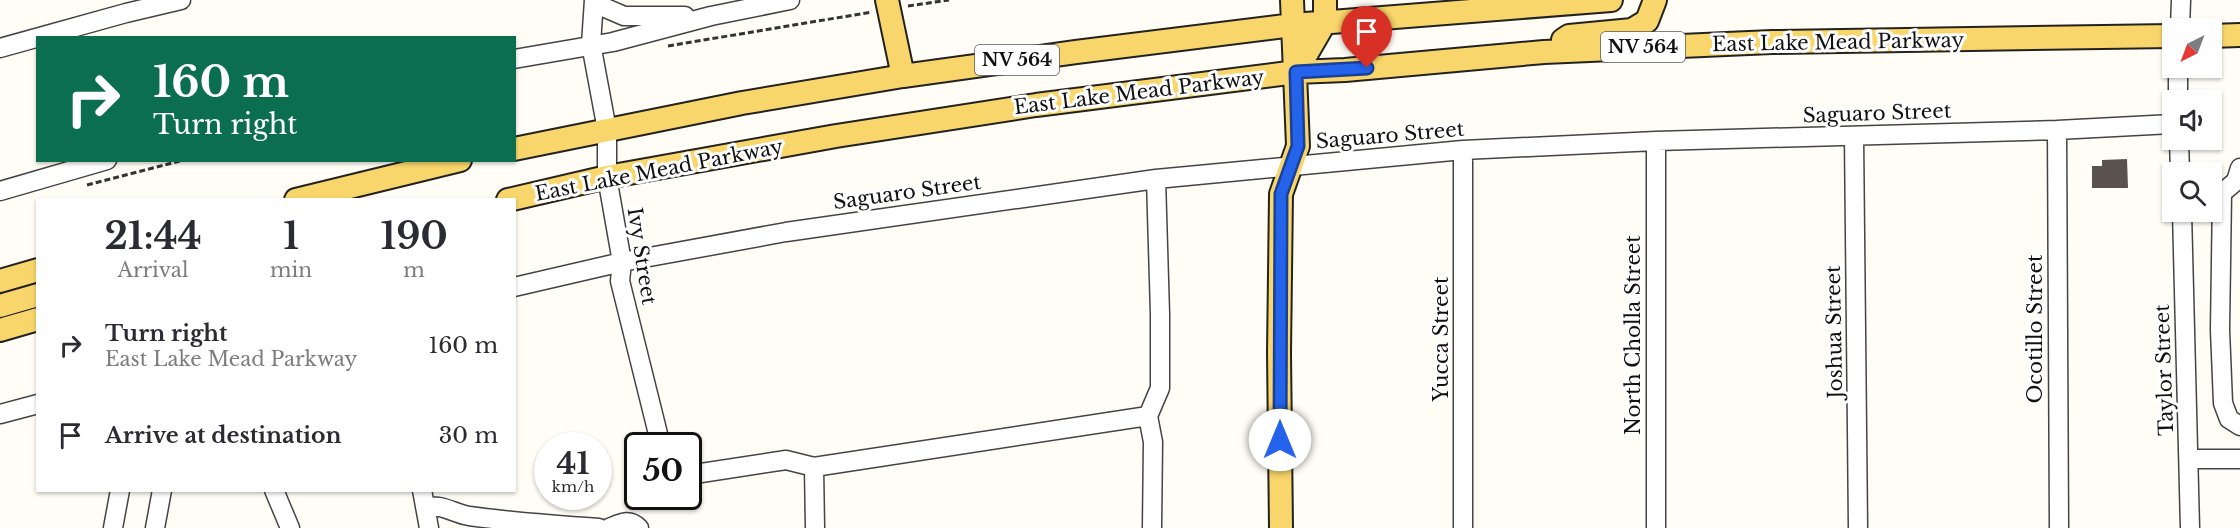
<!DOCTYPE html>
<style>
:root{--surface:#fff;--page:#f7f7f7;--text:#2b2b33;--muted:#7c7c81}
body{margin:0;font-family:"Libre Baskerville",serif;background:var(--page);color:var(--text);height:100vh;display:flex;flex-direction:column;font-size:22px;white-space:nowrap}
*{box-sizing:border-box;margin:0}
p{font-size:20px;color:var(--muted)}
.icon{flex:none;width:33px;height:33px;fill:none;stroke:currentColor;stroke-width:2;stroke-linecap:round;stroke-linejoin:round}
.map{position:relative;flex:1;overflow:hidden}
.panel{position:absolute;left:36px;top:198px;width:480px;height:294px;display:flex;flex-direction:column;background:var(--surface);border-radius:0px;box-shadow:0 2px 4px #0004}
.panel>*{flex:none}
.top-card{position:absolute;left:36px;top:36px;width:480px;height:126px;border-radius:0px;box-shadow:0 2px 4px #0004;background:#0b6e4f;color:#fff;overflow:hidden}
.needle{width:39px;rotate:222deg}
.fabs{position:absolute;left:2162px;top:18px;display:grid;gap:12px}
.fabs a{display:grid;place-items:center;width:60px;height:60px;border-radius:0px;background:var(--surface);box-shadow:0 2px 4px #0004;font-size:30px}
.speed{position:absolute;left:534px;top:432px;display:flex;gap:12px;font-size:30px;font-weight:700;text-align:center}
.speed>*{display:grid;place-content:center;width:78px;height:78px;border-radius:50%;background:var(--surface);box-shadow:0 2px 4px #0004;line-height:1}
.speed small{font-size:15px;font-weight:400}
.speed .limit{border:3px solid #111;border-radius:9px;background:#fff;color:#111}
.pin{position:absolute;display:grid;place-items:center;width:51px;height:51px;color:#fff;margin:-62px -26px;border-radius:50% 50% 50% 0;rotate:-45deg;box-shadow:0 0 6px #0007}
.pin .icon{rotate:45deg}
.me{position:absolute;width:66px;margin:-33px;rotate:0deg;stroke-linejoin:round;filter:drop-shadow(0 0 4px #0008)}
.turn{display:flex;align-items:center;gap:21px;height:126px;padding:0 18px;font-size:27px}
.turn .icon{width:78px;height:78px;stroke-width:2.5}
.turn b{display:block;font-size:42px;line-height:51px}
.eta{display:flex;justify-content:space-evenly;align-items:center;height:102px;text-align:center}
.eta b{font-size:36px;font-weight:700;line-height:42px}
ul{padding:0;list-style:none}
li{display:flex;align-items:center;gap:18px;height:90px;padding:0 18px}
li div{flex:1}
li b{display:block;font-size:22px}
li em{font-style:normal}
.map>svg:first-child{display:block}
</style>
<div class="map">
<svg width="2240" height="528" viewBox="0 0 2240 528">
<rect width="100%" height="100%" fill="#fffdf5"/>
<path fill="#5a524d" d="M2127,159L2128,188H2092V166H2102V160Z"/>
<g fill="none" stroke-linecap="round" stroke-linejoin="round">
<g stroke="#444" stroke-width="21">
<path id="minor" d="M594,0L591,44L607,130V177L622,262L620,281L661,446
M594,3L624,16H685
M2180,28L2181,0
M0,48L126,13L181,0
M514,59L613,42L711,16L790,0
M2178,100V68
M2057,130L2059,528
M1854,136L1858,528
M2179,140L2180,172
M1656,141V528
M0,191L107,160
M2211,193H2222L2236,181L2240,168
M2222,193L2220,330L2223,403L2229,419L2240,426
M2182,212L2190,528
M514,287L622,262L786,232L1156,179L1463,150L1656,141L2057,130L2172,124
M0,414L38,404
M2190,459H2240
M814,467L815,528
M688,475L786,460L814,467L1148,416
M274,490L290,528
M422,490L429,528
M425,507C444,504 452,513 469,516C512,522 555,525 599,528
M113,528L120,490
M155,528L162,490
M609,528C621,523 629,518 639,528
M1152,528L1153,442L1148,416L1160,388V314L1156,179
M1463,528V150"/>
</g>
<g stroke="#222" stroke-width="26">
<path id="major" d="M887,0L903,76
M2211,36L2240,35
M1563,40L1569,36L1632,30L1647,21L1655,0
M1296,72L1325,22V0
M514,149L742,103L903,76L1076,52L1293,25L1611,0
M296,200L460,160
M508,200L607,177L836,136L1036,105L1296,72L1345,70L1544,52L1772,42L2172,36
M0,281L38,270
M0,306L38,295
M0,330L38,319
M1281,528L1279,353L1281,194L1298,146L1292,0"/>
</g>
<path stroke="#333" stroke-width="3" stroke-dasharray="6 3" stroke-linecap="butt" d="M908,6L949,0
M668,46L872,12
M87,185L184,160"/>
<use href="#minor" stroke="#fff" stroke-width="18"/>
<use href="#major" stroke="#f9d66b" stroke-width="22"/>
</g>
<g fill="none" stroke-linecap="round" stroke-linejoin="round">
<g stroke="#184099" stroke-width="15">
<path id="route" d="M1280,440L1281,194L1298,146L1296,72L1367,68"/>
</g>
<use href="#route" stroke="#2563eb" stroke-width="10"/>
</g>
<g text-anchor="middle" stroke-width="6" stroke-linejoin="round" paint-order="stroke">
<g fill="#fff" stroke="#585858" stroke-width="1.5">
<rect x="1601" y="32" width="84" height="30" rx="4.5"/>
<rect x="975" y="45" width="84" height="30" rx="4.5"/>
</g>
<g font-size="18" font-weight="bold" fill="#111">
<text x="1643" y="53">NV 564</text>
<text x="1017" y="66">NV 564</text>
</g>
<g font-size="20" fill="#111" stroke="#fff">
<text transform="translate(1838 42) rotate(-1)" y="7">East Lake Mead Parkway</text>
<text transform="translate(1139 92) rotate(-7)" y="7">East Lake Mead Parkway</text>
<text transform="translate(1877 113) rotate(-2)" y="7">Saguaro Street</text>
<text transform="translate(1390 135) rotate(-5)" y="7">Saguaro Street</text>
<text transform="translate(659 170) rotate(-11)" y="7">East Lake Mead Parkway</text>
<text transform="translate(907 192) rotate(-8)" y="7">Saguaro Street</text>
<text transform="translate(642 256) rotate(81)" y="7">Ivy Street</text>
<text transform="translate(2035 329) rotate(-90)" y="7">Ocotillo Street</text>
<text transform="translate(1834 332) rotate(-91)" y="7">Joshua Street</text>
<text transform="translate(1633 335) rotate(-90)" y="7">North Cholla Street</text>
<text transform="translate(1441 339) rotate(-90)" y="7">Yucca Street</text>
<text transform="translate(2164 370) rotate(-92)" y="7">Taylor Street</text>
</g>
</g>
</svg>
<div class="fabs">
<a><svg class="needle" viewBox="-14 -14 28 28"><path d="M0-13l5 13h-10z" fill="#e53935"/><path d="M0 13l5-13h-10z" fill="#7c7c81"/></svg></a>
<a><svg class="icon" aria-label="sound" viewBox="0 0 24 24"><path d="M4 9h4l5-4v14l-5-4H4zM17 9q2 3 0 6"/></svg></a>
<a><svg class="icon" aria-label="search" viewBox="0 0 24 24"><circle cx="10" cy="10" r="6"/><path d="M15 15l6 6"/></svg></a>
</div>
<div class="speed"><div>41<small>km/h</small></div><div class="limit">50</div></div>
<div class="pin" style="left:1367px;top:68px;background:#d93025"><svg class="icon" aria-label="arrive" viewBox="0 0 24 24"><path d="M6 21V4h12l-3 4 3 4H6"/></svg></div>
<svg class="me" style="left:1280px;top:440px" viewBox="-20 -20 40 40"><circle r="19" fill="#fff"/><path d="M0-13L10 11 0 6-10 11z" fill="#2563eb"/></svg>
<div class="top-card">
<div class="turn"><svg class="icon" aria-label="right" viewBox="0 0 24 24"><path d="M7 20v-9h11M14 6l5 5-5 5"/></svg><div><b>160 m</b>Turn right</div></div>
</div>
<section class="panel">
<div class="eta">
<div><b>21:44</b><p>Arrival</p></div>
<div><b>1</b><p>min</p></div>
<div><b>190</b><p>m</p></div>
</div>
<ul>
<li><svg class="icon" aria-label="right" viewBox="0 0 24 24"><path d="M7 20v-9h11M14 6l5 5-5 5"/></svg><div><b>Turn right</b><p>East Lake Mead Parkway</p></div><em>160 m</em></li>
<li><svg class="icon" aria-label="arrive" viewBox="0 0 24 24"><path d="M6 21V4h12l-3 4 3 4H6"/></svg><div><b>Arrive at destination</b></div><em>30 m</em></li>
</ul>
</section>
</div>
